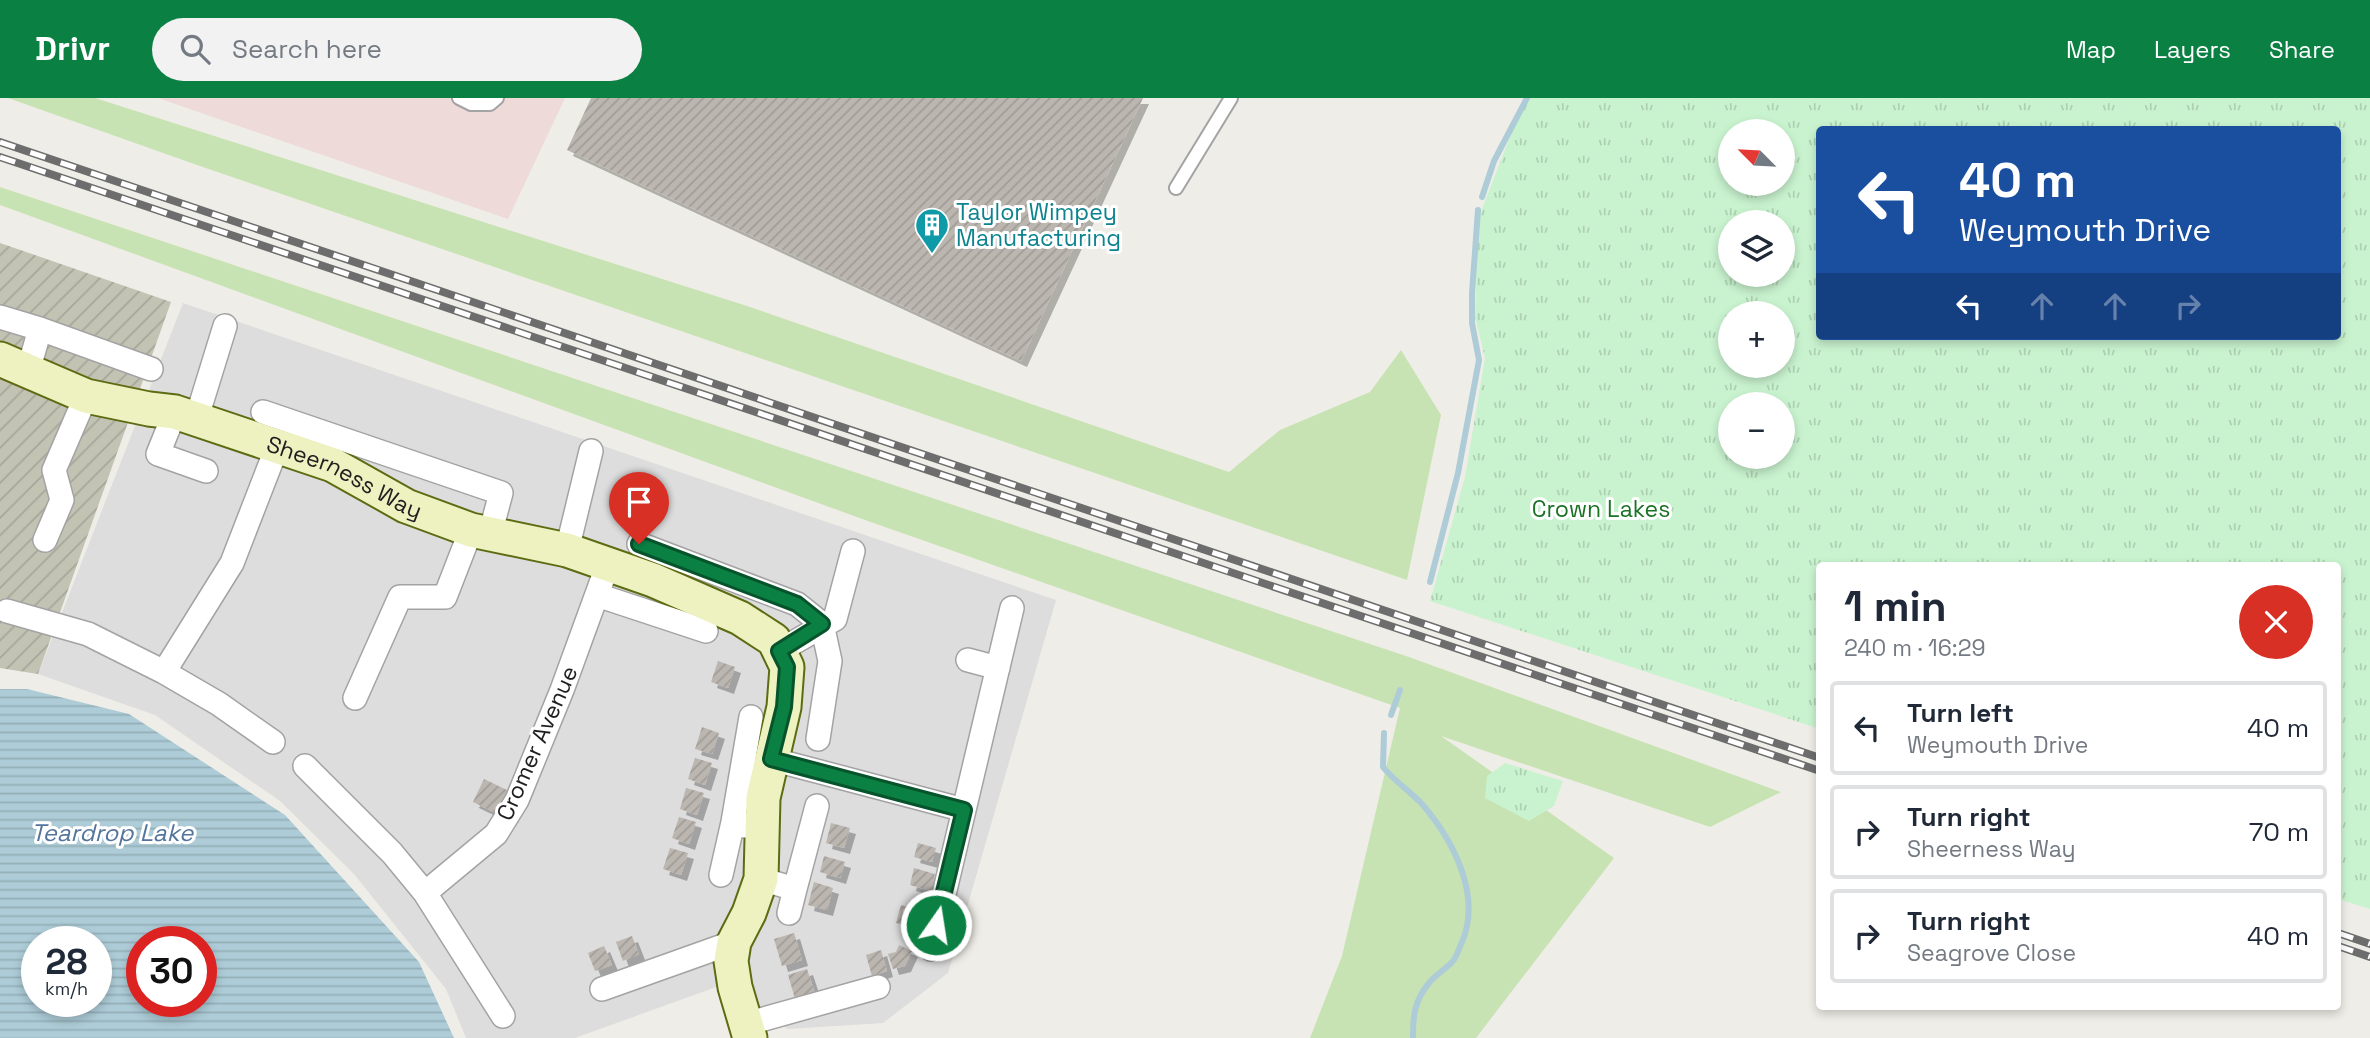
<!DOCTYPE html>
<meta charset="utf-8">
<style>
:root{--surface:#fff;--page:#f2f2f3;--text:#1f2937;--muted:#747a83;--line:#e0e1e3;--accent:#0b8043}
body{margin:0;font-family:"Space Grotesk",sans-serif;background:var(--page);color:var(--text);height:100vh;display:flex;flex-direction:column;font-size:26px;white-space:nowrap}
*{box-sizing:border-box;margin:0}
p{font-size:23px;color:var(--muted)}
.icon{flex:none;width:38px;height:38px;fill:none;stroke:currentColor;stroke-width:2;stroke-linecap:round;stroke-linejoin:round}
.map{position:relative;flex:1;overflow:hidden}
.details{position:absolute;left:1816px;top:464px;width:525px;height:448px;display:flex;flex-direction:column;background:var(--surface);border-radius:7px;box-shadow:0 4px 10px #0003}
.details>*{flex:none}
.guide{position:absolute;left:1816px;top:28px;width:525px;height:214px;border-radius:7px;box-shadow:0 4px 10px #0003;background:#1a4fa0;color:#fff;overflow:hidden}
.needle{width:46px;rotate:294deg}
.tools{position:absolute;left:1718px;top:21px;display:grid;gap:14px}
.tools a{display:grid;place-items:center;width:77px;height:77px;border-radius:50%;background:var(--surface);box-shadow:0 4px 10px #0003;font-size:35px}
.speed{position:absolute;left:21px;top:828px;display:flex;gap:14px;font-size:35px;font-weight:700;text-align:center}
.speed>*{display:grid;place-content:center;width:91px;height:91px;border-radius:50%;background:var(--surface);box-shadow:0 4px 10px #0003;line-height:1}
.speed small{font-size:18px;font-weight:400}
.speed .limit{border:10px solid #d22;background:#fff;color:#111}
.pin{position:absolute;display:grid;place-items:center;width:60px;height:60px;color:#fff;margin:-72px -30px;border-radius:50% 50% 50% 0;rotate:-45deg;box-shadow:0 0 7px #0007}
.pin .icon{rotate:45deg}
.me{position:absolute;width:77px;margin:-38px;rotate:13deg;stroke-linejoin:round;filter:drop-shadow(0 0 5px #0008)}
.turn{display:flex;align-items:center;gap:24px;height:147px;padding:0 28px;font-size:32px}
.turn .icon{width:91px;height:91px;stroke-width:2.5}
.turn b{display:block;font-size:49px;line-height:60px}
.lanes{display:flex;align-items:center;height:66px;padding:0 28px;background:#0003;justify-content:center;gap:35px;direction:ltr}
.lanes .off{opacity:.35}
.round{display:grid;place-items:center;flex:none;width:74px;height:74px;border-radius:37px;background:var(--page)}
.head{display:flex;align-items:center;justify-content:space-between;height:119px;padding:0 28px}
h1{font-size:42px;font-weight:800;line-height:52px}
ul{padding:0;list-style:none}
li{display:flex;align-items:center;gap:21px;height:94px;margin:0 14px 10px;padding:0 14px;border:4px solid var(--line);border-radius:7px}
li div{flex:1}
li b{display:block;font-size:26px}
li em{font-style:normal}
header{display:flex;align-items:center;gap:42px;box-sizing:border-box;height:98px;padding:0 35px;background:var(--accent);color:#fff}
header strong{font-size:33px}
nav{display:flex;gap:38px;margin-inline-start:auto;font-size:24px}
.search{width:490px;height:63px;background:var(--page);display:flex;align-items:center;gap:18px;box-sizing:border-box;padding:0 24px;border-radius:38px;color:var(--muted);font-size:26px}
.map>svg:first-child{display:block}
</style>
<header>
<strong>Drivr</strong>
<div class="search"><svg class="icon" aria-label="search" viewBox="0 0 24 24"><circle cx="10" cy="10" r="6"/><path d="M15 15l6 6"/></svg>Search here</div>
<nav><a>Map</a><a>Layers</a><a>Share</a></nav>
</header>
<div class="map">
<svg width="2370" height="940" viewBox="0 0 2370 940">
<defs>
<pattern id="construction-furrows" width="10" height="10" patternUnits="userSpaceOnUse" patternTransform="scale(1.75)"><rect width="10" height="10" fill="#c2c3b3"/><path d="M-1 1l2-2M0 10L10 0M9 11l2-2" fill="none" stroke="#a6a79a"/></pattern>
<pattern id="park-tufts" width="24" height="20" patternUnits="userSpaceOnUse" patternTransform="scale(1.75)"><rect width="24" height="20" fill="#c9f3cf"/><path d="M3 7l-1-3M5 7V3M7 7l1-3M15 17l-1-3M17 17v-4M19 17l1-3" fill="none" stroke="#acd0b1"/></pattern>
<pattern id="water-rules" width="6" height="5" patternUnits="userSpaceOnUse" patternTransform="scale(1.75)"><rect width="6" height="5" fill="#adccd7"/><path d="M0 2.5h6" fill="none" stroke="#94afb8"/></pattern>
<pattern id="building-hatch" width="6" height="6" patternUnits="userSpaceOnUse" patternTransform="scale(1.75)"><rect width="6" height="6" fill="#bcb6b0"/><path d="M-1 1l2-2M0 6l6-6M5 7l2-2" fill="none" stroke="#a19c97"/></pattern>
<filter id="shadow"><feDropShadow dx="6" dy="6" stdDeviation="0" flood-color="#0004"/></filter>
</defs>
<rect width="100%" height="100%" fill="#efede7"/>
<path fill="#ddd" d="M183,205L1056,502L948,875L883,925L788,931L719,888L575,940H466L446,891L354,776L280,703L155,617L38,576Z"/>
<path fill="#eedad8" d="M158,0H565L508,121Z"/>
<path fill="url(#construction-furrows)" d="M0,145L171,204L38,576L0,570Z"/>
<path fill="#c8e3b3" d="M8,0H95L747,208L1229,374L1280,332L1370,294L1401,252L1441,317L1407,482L197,67Z
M0,89L1409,559L1781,694L1710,729L1441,638L1614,760L1476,940H1310L1342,858L1400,610L865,422L0,107Z"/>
<path fill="url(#park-tufts)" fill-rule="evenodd" d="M1530,0H2370V811L2338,801V467H1820V631L1430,503L1465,379L1485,260L1475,219L1478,121L1522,8ZM1820,32H2338V238H1820ZM1731,33H1783V86H1731ZM1731,124H1783V177H1731ZM1731,215H1783V268H1731ZM1731,306H1783V359H1731Z
M1505,665L1563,683L1554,708L1529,723L1485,700L1487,678Z"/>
<path fill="url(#water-rules)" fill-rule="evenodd" d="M0,591H27L129,616L285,717L419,864L454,940H0ZM37,844H96V903H37ZM142,844H201V903H142Z"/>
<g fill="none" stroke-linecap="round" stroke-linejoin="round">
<path stroke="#adccd7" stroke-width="6" d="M1482,99L1494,63L1527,0
M1430,484L1458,375L1479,262L1472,225V195L1478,112
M1391,617L1400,592
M1384,635L1383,669C1394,683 1410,693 1422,706C1453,742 1482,797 1462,844C1459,850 1457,858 1453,863C1446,871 1435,877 1429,885C1414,903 1413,918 1413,940"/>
</g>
<path fill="url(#building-hatch)" filter="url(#shadow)" d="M591,0H1143L1021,263L567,52Z
M718,563L735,569L728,590L711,584Z
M702,629L719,635L712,656L695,651Z
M695,660L712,665L705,687L688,681Z
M484,681L509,693L498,716L473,704Z
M686,690L704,695L697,717L680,711Z
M679,719L696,724L689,746L672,740Z
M831,725L850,730L844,750L826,745Z
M918,745L936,750L932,764L914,759Z
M670,750L688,755L681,777L663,771Z
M824,758L845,764L840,780L820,774Z
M914,770L935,776L931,793L910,787Z
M814,784L833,790L827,812L808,807Z
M901,807L922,813L917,831L896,825Z
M794,835L802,862L782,868L774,841Z
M632,838L639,856L623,863L616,844Z
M899,847L912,853L905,868L893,871L888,856L896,854Z
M604,848L612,867L595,873L588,855Z
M881,852L887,873L872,878L866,857Z
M807,871L816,898L796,904L788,877Z"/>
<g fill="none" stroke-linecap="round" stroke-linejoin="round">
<g stroke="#a3a3a3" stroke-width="16">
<path id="lane" d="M459,0L471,6H490L497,0
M1176,90L1231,0"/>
</g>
<g stroke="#a3a3a3" stroke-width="26">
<path id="street" d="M0,219L40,231
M28,273L40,231L151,271
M175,314L158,356L206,373
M263,314L501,395L490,436
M196,322L225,228
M45,442L62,402L54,372L86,298
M639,446L797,506L822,526L830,563L818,641
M567,452L591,353
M597,497L706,533
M7,513L88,536L164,574
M779,553L835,521L853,453
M968,562L998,570
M355,600L400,499H445L471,432
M273,644L219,606L164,574L232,465L277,349
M771,661L964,712L931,851
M305,668L392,755L425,795
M964,712L1012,510
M733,724L751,619
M721,777L733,724L745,728
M761,781L795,791L817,708
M789,815L795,791
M602,891L734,844
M503,918L425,795L496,736L517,702L562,592L608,466
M746,926L878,889"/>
</g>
<g stroke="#5d6b12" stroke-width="37">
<g id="secondary">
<path id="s1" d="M0,261L86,298L149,311L175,314L333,367L406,408L471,432L567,452L653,482L740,520L774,542L787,569L784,609L763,700L761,781L749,815L734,844L731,863L735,889L750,940"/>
</g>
</g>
<use href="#lane" stroke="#fff" stroke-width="12"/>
<use href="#street" stroke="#fff" stroke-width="23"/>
<use href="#secondary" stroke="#eef2c1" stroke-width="33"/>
<g stroke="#6d6d6d" stroke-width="8">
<path id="rail" d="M0,44L1820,660
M0,59L1820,673
M2338,835L2370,846
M2338,848L2370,859"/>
</g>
<use href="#rail" stroke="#fff" stroke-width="5" stroke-dasharray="16" stroke-linecap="butt"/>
</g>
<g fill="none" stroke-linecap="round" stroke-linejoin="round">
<g stroke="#07532c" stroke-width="18">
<path id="route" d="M639,446L797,506L822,526L779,553L787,569L784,609L771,661L964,712L936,827"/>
</g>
<use href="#route" stroke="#0b8043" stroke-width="12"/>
</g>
<defs>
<g id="building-pin" transform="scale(1.75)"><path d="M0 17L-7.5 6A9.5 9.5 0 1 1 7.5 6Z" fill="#0f9aa8" stroke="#fff"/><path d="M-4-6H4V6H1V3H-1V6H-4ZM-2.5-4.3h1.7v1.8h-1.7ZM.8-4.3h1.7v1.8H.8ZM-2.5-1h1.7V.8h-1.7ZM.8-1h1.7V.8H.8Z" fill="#fff"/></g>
</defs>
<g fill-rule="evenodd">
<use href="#building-pin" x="932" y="127"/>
</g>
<g text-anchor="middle" stroke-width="6" stroke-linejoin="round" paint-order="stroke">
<g font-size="23" fill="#0d838f" stroke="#fff" text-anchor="start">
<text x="956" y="122">Taylor Wimpey<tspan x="956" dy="26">Manufacturing</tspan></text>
</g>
<g font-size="23" fill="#1f1f1f" stroke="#fff">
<text dy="8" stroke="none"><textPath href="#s1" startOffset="366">Sheerness Way</textPath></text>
<text transform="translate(537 645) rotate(-66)" y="8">Cromer Avenue</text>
</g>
<g font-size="23" fill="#197224" stroke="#fff">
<text x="1601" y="419">Crown Lakes</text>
</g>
<g font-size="24" font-style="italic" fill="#53759d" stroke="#fff">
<text x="112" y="743">Teardrop Lake</text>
</g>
</g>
</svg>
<div class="tools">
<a><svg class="needle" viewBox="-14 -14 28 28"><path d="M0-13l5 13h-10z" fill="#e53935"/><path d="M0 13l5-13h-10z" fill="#747a83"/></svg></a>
<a><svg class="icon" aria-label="layers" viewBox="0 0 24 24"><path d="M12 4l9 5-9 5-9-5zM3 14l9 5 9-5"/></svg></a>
<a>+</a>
<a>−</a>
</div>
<div class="speed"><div>28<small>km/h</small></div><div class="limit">30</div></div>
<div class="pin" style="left:639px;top:446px;background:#d93025"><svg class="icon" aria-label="arrive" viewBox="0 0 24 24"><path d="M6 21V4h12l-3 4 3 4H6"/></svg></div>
<svg class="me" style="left:936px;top:827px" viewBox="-20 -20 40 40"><circle r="17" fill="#0b8043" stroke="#fff" stroke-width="3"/><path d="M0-11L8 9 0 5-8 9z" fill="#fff"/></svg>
<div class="guide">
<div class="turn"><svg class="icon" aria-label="left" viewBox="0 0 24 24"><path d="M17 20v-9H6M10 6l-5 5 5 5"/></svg><div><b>40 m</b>Weymouth Drive</div></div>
<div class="lanes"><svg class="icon" aria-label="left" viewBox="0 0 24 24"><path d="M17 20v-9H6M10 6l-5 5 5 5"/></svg><svg class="icon off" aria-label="ahead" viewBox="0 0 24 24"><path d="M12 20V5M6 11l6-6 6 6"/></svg><svg class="icon off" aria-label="ahead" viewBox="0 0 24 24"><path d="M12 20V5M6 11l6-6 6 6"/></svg><svg class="icon off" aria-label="right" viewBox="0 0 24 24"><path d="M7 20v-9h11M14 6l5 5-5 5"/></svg></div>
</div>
<section class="details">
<div class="head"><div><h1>1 min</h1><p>240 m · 16:29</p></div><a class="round" style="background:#d93025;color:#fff"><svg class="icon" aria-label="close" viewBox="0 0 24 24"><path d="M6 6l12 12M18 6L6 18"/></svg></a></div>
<ul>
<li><svg class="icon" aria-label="left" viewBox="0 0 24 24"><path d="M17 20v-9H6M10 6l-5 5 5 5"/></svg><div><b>Turn left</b><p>Weymouth Drive</p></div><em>40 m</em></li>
<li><svg class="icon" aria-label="right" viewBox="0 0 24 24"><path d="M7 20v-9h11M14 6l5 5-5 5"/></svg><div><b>Turn right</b><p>Sheerness Way</p></div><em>70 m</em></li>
<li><svg class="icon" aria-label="right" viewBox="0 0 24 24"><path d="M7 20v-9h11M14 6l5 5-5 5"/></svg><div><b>Turn right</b><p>Seagrove Close</p></div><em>40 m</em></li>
</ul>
</section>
</div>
